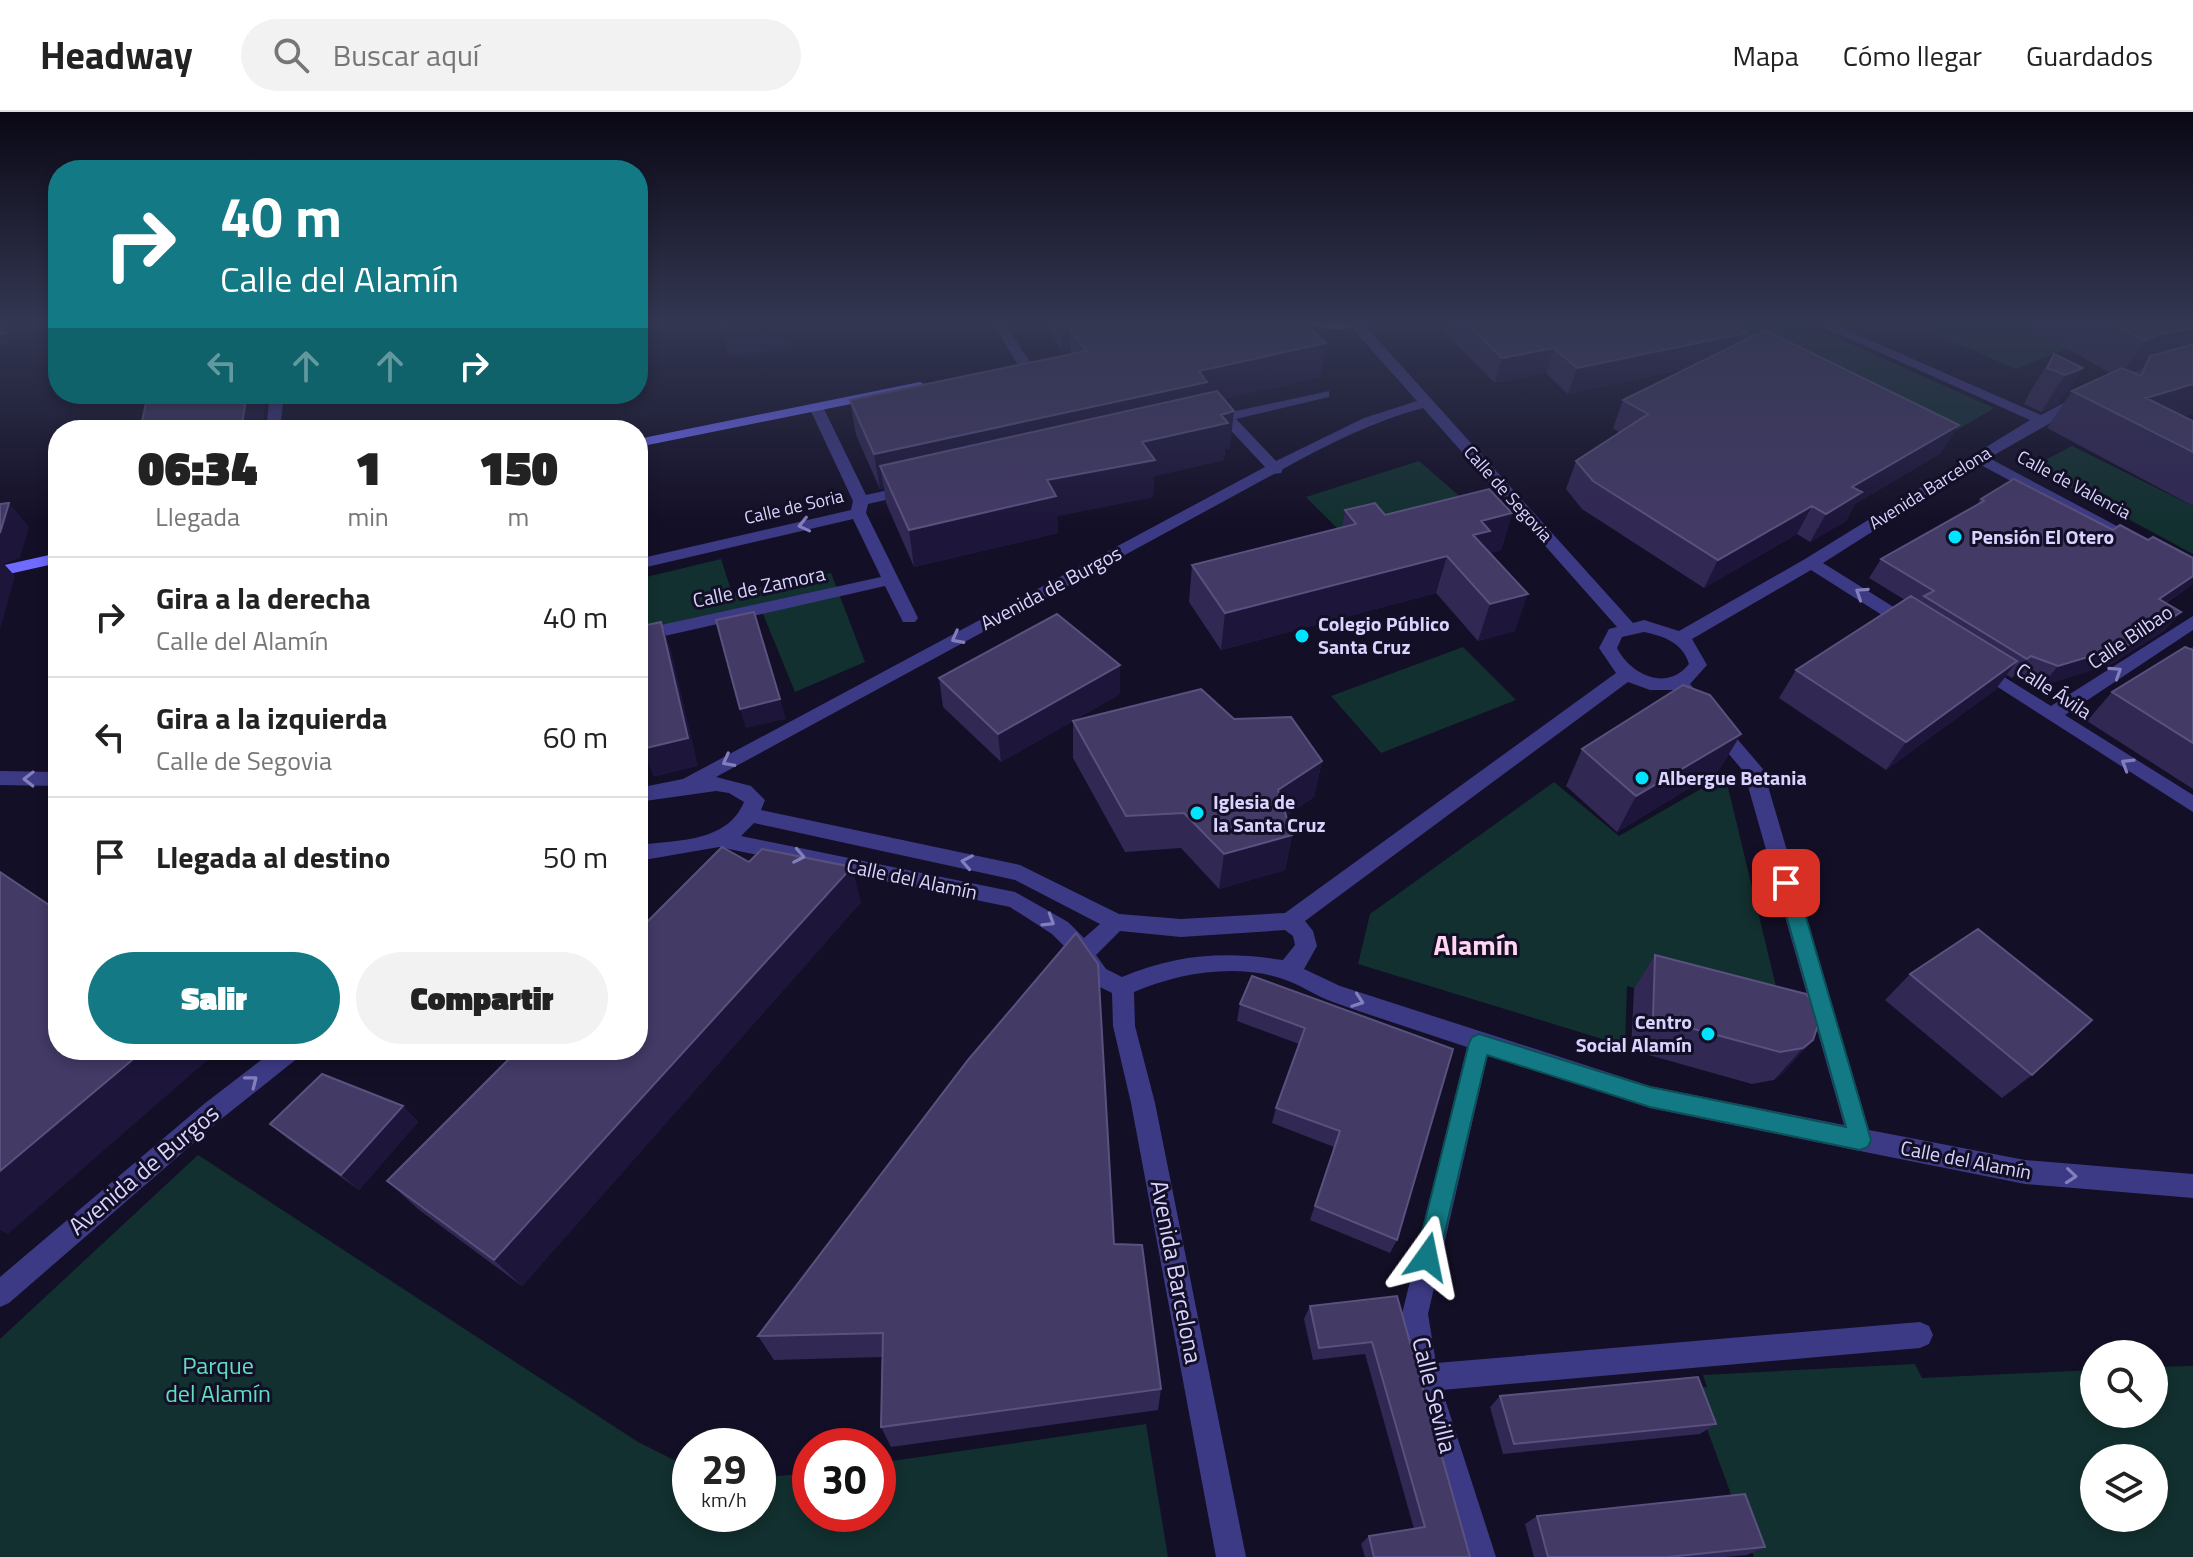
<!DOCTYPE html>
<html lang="es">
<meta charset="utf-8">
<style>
:root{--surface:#fff;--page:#f2f2f2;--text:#222;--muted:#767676;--line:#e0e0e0;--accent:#137a85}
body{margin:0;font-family:"Titillium Web",sans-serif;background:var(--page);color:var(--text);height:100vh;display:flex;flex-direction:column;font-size:30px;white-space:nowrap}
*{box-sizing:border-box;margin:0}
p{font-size:26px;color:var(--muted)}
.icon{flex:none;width:44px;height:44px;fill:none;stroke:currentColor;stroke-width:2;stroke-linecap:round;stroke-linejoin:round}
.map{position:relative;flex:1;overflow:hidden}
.sheet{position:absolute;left:48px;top:308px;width:600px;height:640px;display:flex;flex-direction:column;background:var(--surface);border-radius:32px;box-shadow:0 4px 12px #0003}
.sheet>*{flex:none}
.top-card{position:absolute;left:48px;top:48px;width:600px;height:244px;border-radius:32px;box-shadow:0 4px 12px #0003;background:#137a85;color:#fff;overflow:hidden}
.buttons{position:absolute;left:2080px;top:1228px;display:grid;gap:16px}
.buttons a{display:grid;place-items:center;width:88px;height:88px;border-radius:50%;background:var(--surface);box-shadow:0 4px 12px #0003;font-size:40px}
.speed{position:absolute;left:672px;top:1316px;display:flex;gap:16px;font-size:40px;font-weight:700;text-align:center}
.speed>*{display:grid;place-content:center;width:104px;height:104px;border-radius:50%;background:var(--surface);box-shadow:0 4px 12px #0003;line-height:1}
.speed small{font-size:20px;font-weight:400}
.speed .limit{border:12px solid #d22;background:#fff;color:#111}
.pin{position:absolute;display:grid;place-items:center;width:68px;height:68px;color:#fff;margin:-34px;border-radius:16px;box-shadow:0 4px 12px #0006}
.me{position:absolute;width:88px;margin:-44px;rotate:12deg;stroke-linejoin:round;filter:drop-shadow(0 0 6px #0008)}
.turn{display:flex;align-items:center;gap:28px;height:168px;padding:0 40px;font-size:36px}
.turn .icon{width:104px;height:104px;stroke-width:2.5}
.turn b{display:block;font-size:56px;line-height:68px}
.lanes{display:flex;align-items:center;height:76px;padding:0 40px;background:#0003;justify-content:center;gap:40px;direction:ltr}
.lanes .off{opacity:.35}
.eta{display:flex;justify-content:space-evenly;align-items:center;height:136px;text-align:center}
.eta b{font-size:48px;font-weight:800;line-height:56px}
.primary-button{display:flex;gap:16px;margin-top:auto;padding:16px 40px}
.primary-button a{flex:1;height:92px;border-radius:48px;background:var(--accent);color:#fff;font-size:32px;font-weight:800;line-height:92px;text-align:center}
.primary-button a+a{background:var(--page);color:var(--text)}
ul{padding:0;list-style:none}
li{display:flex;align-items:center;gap:24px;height:120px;padding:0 40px;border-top:2px solid var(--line)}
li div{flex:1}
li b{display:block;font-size:30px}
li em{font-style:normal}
header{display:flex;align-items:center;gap:48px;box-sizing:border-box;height:112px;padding:0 40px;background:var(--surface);border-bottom:2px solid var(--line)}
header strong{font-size:38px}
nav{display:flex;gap:44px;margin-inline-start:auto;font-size:28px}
.search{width:560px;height:72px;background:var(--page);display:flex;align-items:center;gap:20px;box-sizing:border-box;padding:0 28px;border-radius:44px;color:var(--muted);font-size:30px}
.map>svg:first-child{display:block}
</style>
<header>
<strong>Headway</strong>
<div class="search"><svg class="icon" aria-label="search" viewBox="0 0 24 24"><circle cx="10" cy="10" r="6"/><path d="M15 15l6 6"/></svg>Buscar aquí</div>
<nav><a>Mapa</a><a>Cómo llegar</a><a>Guardados</a></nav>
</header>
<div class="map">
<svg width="2193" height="1445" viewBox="0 0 2193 1445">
<rect width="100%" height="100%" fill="#130f26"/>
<path fill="#12302f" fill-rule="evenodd" d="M1702,210H1801L1994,296L1937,330Z
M1908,210H2022L2068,236L2016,257Z
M2072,334L2193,394V442L2032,355Z
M1419,349L1464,388L1347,426L1306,385Z
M721,447L732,481L831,461L865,550L795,580L761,497L638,525V467Z
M1463,535L1516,588L1381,641L1331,584Z
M1725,663L1786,916L1627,874L1625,934L1358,852L1370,802L1554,670L1619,724Z
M198,1043L638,1330L690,1356V1402H758V1366L810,1361V1402H878V1351L1146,1312L1168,1445H0V1227Z
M1915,1252L1922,1266L2094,1258V1302H2154V1255L2193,1254V1445H1754L1692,1276L1707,1275L1703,1263ZM2094,1346H2154V1406H2094Z"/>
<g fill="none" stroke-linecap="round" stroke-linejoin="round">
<path fill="#3d3a85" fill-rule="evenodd" d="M992,210H1004L1031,252L1029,255H1019Z
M1352,210H1362L1633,511L1644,508L1679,519L1805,447L2030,308L1812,210H1828L2041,303L2077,284H2087V290L1989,346L2145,429L2137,434L2131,433L1979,352L1823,451L1916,509L1919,513L1916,517H1904L1811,458L1692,527L1707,553L1690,572L1763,657L1869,1018L2025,1048L2193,1062V1086L2025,1072L1860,1039L1650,996L1488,942L1428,1202L1436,1251L1920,1210L1929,1214L1933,1223L1929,1232L1920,1236L1442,1278L1496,1445H1466L1411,1266L1402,1202L1467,935C1422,920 1378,906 1333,890C1316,884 1301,873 1283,867C1236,851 1178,861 1134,880L1135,914L1155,991L1246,1445H1216L1131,991L1113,914L1112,881L1090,870L1075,845L1052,822L1010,795L719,735L638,749V733C676,728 727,731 744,690L729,681L716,679L638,690V676L683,667L1265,355L1223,310L1203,312V306L1329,279V285L1236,307L1276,349L1364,306L1417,289L1352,216ZM1423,296L1617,515L1609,517L1599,536L1616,561L1285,801L1181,807L1119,802L1020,753L761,698L765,688L751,674L716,665L1274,362L1281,361L1283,357C1328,332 1374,309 1423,296ZM1644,520C1664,524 1683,531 1689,552C1667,580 1631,563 1617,536L1622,525ZM1628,570L1650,578H1675L1744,660L1844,1013L1650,974L1340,874L1304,857L1317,834L1313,819L1305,809ZM754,711L1015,768L1100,812L1084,826L1068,810L1015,780L741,724ZM1285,818L1293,824L1295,833L1283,848C1226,839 1176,842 1122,865L1106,857L1096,843L1120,819L1181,825Z
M270,282H284L280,318H266Z
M816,291L823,295L866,383L911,373L919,378L916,381L868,392L866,401L918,506L915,510H903L885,474L638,530V518L881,465L853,407L638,457V447L851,398L853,389L809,295Z
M2193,504V518L2065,603L2193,683V700L1968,556L1977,550L1983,552L2051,594Z
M0,659L58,660V674L0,673Z
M274,938H302L299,945L220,1008L9,1191L0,1195V1165L204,992Z"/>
<path fill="#6f6bff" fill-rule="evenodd" d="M1307,210H1372L1339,218L1308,213Z
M920,270L927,274L925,277L638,335V327Z
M58,441V451L0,464V454Z"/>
</g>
<path fill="#312854" d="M719,210H786L792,235L730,245Z
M1043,210H1305L1321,265L1223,287L1230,336L1225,337L1224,348L1154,364L1153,385L1057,404L1058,421L914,455L886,391L884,376L880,377L856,323L850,288L1071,242L1070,236L1062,238Z
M1446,210H1730L1746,221L1743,229L1941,341L1855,392L1846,409L1810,430L1797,422L1704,476L1582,397L1566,377L1576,349L1620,321L1613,316L1623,288L1685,257L1568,282L1546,261L1495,271L1444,221Z
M2022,210H2193V300L2183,304L2193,309V394L2047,316L2072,279L2110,261Z
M2054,242L2083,256L2058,292L2041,300L2024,292L2031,278Z
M1981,387L2113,418L2148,428L2193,446V472L2166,491L2181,500L2164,519L2111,552L2042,574L2016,563L2012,566L2007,563L1995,578L1886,658L1779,586L1796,558L1905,488L1869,466L1881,447L1976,393Z
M1345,398L1385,403L1512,401L1501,438L1490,441L1515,519L1478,529L1436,481L1221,538L1189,490L1192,453L1342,416Z
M2193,535V677L2087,609L2112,580Z
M1120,553V582L1001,650L943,595L939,566Z
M1234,607L1322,649L1314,685L1286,704L1292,723L1285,758L1219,777L1181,736L1125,740L1073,646V609Z
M1741,622L1719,658L1617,720L1566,674L1582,637Z
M749,750L861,790L522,1174L418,1097L387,1069Z
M1655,843L1813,928L1784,960L1774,968L1752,972L1631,938L1634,877Z
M1910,862L2032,963L2002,986L1885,888Z
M1240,892L1453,937L1397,1128L1390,1141L1310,1108L1334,1035L1272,1011L1276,996L1299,932L1237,909Z
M403,994L418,1010L359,1078L288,1027L270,1012Z
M1114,1132L1161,1277L1158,1298L891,1335L881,1315L882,1245L774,1248L758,1224Z
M1397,1184L1470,1445H1365L1361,1432L1369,1424L1414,1417L1365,1242L1313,1248L1304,1207L1310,1194Z
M1500,1284L1716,1312L1700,1322L1503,1342L1490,1295Z
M1537,1404L1765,1435L1747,1443L1725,1445H1534L1525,1412Z"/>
<path fill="#1d163a" d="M739,210H786L792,235L730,245L722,212Z
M1062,210H1203L1070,216V236L1062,238Z
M2193,216V248L2150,244L2141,258L2133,259L2118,266L2144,229L2160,222Z
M7,221L14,230L0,235V223Z
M1746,221L1735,247L1568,282L1577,256Z
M1326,231L1321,265L1206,291L880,354L884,376L880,377L874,342L1199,259Z
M1554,236L1546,261L1495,271L1502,246Z
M2083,256L2058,292L2041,300L2065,263Z
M2193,272V300L2144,315L2146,286Z
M247,282H267L262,318H241Z
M1234,299L1230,336L1225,337L1224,348L1154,364L1153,385L1057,404L1058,421L914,455L909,418L1047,368L1142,330Z
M1959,313L1941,341L1855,392L1846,409L1810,430L1826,402L1852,375Z
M9,391L29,415L20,446L4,452L15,464L0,518V421Z
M1812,394L1797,422L1704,476L1718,448Z
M1512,401L1501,438L1483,443L1473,423L1481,409Z
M1447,444L1436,481L1221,538L1225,501Z
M2193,464V472L2192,473L2142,506L2159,487Z
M1528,482L1515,519L1478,529L1490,492Z
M2181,500L2164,519L2111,552L2042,574L2058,554Z
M661,510L671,538L698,654L654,665L642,637Z
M2031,544L2016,563L2012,566L2027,547Z
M2017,549L1995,578L1886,658L1906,630Z
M1120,553V582L1001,650L998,622Z
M780,587L786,607L746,616L740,597Z
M1741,622L1719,658L1617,720L1636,684Z
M1322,649L1314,685L1272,714L1278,678Z
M1292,723L1285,758L1219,777L1224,742Z
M852,755L861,790L522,1174L494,1148Z
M1813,928L1784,960L1774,968L1803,936Z
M144,938H219L8,1122L0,1118V1059Z
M403,994L418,1010L359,1078L341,1063Z"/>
<path fill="#433a66" stroke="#5a527e" stroke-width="2" d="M721,210H739L722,212Z
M1104,210H1305L1326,231L1199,259L1207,270L874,342L850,288L1086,239L1070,216Z
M1464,210H1730L1746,221L1577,256L1554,236L1502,246Z
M2109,210H2193V216L2160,222L2144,229Z
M0,212L7,221L0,223Z
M1765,218L1959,313L1852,375L1862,380L1826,402L1812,394L1718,448L1593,369L1576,349L1648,302L1623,288Z
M2193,232V272L2146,286L2193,309V340L2072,279L2122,256L2141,264L2150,244Z
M2054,242L2083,256L2065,263L2047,256Z
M1217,279L1234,299L1221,303L1228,311L1142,330L1155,348L1047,368L1056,384L909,418L880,354Z
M148,282H247L241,318H140Z
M2014,367L2113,418L2120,413L2148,428L2153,425L2193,446V464L2159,487L2181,500L2128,533L2058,554L2031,544L2027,547L1924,484L1934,479L1881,447L1984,389L1981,387Z
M1489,377L1512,401L1481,409L1490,419L1473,423L1528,482L1490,492L1447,444L1225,501L1192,453L1356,412L1345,398L1375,391L1385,403Z
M9,391L0,421V392Z
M1911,484L2017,549L1906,630L1796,558Z
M754,500L780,587L740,597L716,508Z
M1057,502L1120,553L998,622L939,566Z
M661,510L688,626L642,637L638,616V515Z
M2185,535L2193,538V631L2112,580Z
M1683,573L1710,583L1741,622L1636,684L1582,637Z
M1201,577L1234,607L1291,605L1322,649L1278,678L1292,723L1224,742L1184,701L1126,704L1073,609Z
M722,735L749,750L762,737L852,755L494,1148L387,1069L518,938H638V819Z
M0,760L58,799V938H144L0,1059Z
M1978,817L2092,908L2032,963L1910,862Z
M1076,821L1098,852L1114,1132L1142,1133L1161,1277L881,1315L883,1221L758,1224L968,948Z
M1655,843L1806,882L1817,896L1819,910L1813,928L1803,936L1780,940L1653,906Z
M1252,864L1453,937L1397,1128L1315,1094L1340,1019L1276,996L1305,916L1240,892Z
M322,962L403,994L341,1063L270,1012Z
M1397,1184L1470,1445H1374L1369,1424L1425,1415L1372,1230L1319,1236L1310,1194Z
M1698,1265L1716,1312L1514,1332L1500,1284Z
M1745,1382L1765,1435L1668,1445H1548L1537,1404Z"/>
<defs><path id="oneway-chevron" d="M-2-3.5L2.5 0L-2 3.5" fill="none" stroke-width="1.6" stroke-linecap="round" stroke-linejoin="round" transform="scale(2)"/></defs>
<g stroke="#837fbc">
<use href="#oneway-chevron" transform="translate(804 413) rotate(167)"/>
<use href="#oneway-chevron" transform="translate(1861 481) rotate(-147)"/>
<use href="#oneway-chevron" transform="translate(957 526) rotate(152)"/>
<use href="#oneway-chevron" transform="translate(2116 560) rotate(-33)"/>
<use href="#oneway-chevron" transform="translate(728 649) rotate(152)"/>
<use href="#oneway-chevron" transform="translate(2127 652) rotate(-148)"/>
<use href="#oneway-chevron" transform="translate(29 667) rotate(-179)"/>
<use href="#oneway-chevron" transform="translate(799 744) rotate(11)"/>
<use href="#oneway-chevron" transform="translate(967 750) rotate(-169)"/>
<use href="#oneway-chevron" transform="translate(1049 809) rotate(32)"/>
<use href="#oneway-chevron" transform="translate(1358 889) rotate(19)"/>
<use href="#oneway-chevron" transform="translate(252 969) rotate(-38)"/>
<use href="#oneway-chevron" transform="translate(2071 1064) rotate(5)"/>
</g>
<linearGradient id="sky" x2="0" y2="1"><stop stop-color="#0a0815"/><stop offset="0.51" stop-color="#333752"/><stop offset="1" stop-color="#333752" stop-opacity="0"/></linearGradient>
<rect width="2193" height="412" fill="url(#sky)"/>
<path fill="#137a85" stroke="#0c4f56" stroke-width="2" d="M1786,763L1796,771L1871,1028L1868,1035L1860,1038L1650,995L1487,943L1439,1145L1436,1153L1427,1156L1419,1153L1416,1145L1469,931L1472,925L1479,922L1650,975L1846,1015L1777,771Z"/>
<g fill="#00e5ff" stroke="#130f26" stroke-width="3">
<circle cx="1955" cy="425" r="8"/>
<circle cx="1302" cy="524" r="8"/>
<circle cx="1642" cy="666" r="8"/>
<circle cx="1197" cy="701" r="8"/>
<circle cx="1708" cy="922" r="8"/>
</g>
<g text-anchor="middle" stroke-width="6" stroke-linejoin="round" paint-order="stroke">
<g font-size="18" fill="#d9d4ff" stroke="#130f26">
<text transform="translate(2074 373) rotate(28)" y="6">Calle de Valencia</text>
<text transform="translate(1930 376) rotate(-32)" y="6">Avenida Barcelona</text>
<text transform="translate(1508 382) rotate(48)" y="6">Calle de Segovia</text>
<text transform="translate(794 395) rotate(-13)" y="6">Calle de Soria</text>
</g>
<g font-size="20" font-weight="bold" fill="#d9d4ff" stroke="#130f26" text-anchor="start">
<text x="1971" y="432">Pensión El Otero</text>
<text x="1318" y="519">Colegio Público<tspan x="1318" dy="23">Santa Cruz</tspan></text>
<text x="1658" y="673">Albergue Betania</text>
<text x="1213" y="697">Iglesia de<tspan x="1213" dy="23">la Santa Cruz</tspan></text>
<text x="1692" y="917" text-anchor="end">Centro<tspan x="1692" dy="23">Social Alamín</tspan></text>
</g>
<g font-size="20" fill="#d9d4ff" stroke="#130f26">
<text transform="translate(759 475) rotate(-12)" y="7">Calle de Zamora</text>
<text transform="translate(1051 476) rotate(-28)" y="7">Avenida de Burgos</text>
<text transform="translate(2130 525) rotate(-34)" y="7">Calle Bilbao</text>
<text transform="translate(2054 579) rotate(33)" y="7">Calle Ávila</text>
<text transform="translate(912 767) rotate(12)" y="7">Calle del Alamín</text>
<text transform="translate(1966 1048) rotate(11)" y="7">Calle del Alamín</text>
</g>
<g font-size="24" fill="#d9d4ff" stroke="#130f26">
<text transform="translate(144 1058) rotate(-40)" y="8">Avenida de Burgos</text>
<text transform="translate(1176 1160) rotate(79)" y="8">Avenida Barcelona</text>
<text transform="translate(1434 1283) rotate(76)" y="8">Calle Sevilla</text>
</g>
<g font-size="24" fill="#5fe0c0" stroke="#130f26">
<text x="218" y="1262">Parque<tspan x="218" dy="28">del Alamín</tspan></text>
</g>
<g font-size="28" font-weight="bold" fill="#ffd6f0" stroke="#130f26">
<text x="1476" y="843">Alamín</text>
</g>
</g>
</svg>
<div class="buttons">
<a><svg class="icon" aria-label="search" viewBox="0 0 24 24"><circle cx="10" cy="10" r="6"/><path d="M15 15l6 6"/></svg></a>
<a><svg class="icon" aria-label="layers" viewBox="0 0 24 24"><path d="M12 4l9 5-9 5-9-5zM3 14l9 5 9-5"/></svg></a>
</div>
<div class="speed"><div>29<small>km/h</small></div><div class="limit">30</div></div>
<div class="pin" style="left:1786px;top:771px;background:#d93025"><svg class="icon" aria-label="arrive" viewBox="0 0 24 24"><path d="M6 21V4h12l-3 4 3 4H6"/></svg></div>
<svg class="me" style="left:1427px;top:1145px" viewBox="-20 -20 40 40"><path d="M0-17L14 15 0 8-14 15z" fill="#137a85" stroke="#fff" stroke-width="4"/></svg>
<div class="top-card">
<div class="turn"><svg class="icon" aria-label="right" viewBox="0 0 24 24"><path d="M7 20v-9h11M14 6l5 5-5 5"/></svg><div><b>40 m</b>Calle del Alamín</div></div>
<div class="lanes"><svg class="icon off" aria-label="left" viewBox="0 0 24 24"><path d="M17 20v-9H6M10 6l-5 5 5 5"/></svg><svg class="icon off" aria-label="ahead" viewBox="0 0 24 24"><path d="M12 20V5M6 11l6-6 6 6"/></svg><svg class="icon off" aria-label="ahead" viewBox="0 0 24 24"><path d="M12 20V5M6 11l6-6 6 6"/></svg><svg class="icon" aria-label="right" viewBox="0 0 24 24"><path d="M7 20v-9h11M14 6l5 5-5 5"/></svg></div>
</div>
<section class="sheet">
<div class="eta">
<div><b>06:34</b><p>Llegada</p></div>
<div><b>1</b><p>min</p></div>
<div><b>150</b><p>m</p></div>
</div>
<ul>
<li><svg class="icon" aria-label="right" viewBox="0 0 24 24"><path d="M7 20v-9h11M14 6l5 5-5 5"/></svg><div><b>Gira a la derecha</b><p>Calle del Alamín</p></div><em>40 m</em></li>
<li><svg class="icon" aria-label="left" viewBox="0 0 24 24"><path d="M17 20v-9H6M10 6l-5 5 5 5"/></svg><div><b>Gira a la izquierda</b><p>Calle de Segovia</p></div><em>60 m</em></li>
<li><svg class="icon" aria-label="arrive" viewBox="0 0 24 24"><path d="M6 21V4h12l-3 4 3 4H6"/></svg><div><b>Llegada al destino</b></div><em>50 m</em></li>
</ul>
<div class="primary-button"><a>Salir</a><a>Compartir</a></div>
</section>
</div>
